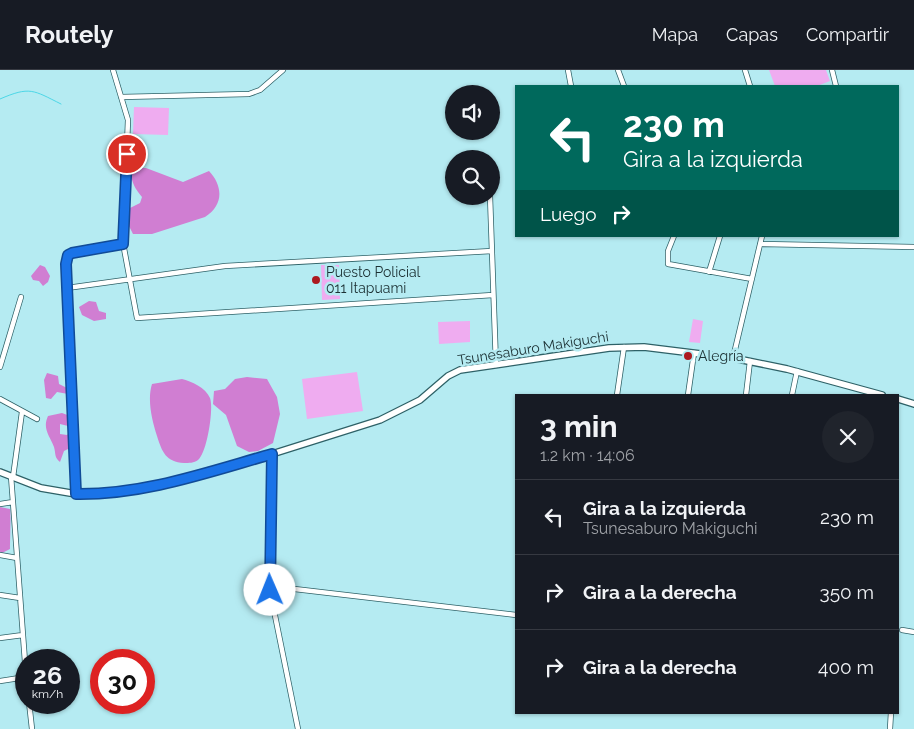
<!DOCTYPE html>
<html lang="es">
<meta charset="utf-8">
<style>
:root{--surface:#171b24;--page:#20242c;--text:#f1f3f6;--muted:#9ea1a6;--line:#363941}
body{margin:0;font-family:Raleway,sans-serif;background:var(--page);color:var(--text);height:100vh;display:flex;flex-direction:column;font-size:19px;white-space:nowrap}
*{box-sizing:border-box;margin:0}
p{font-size:16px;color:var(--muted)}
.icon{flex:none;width:28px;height:28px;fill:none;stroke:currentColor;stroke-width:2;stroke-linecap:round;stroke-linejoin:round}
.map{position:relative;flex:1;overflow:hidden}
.panel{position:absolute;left:515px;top:324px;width:384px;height:320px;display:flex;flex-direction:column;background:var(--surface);border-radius:0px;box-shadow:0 1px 4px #0004}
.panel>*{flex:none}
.top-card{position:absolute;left:515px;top:15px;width:384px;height:152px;border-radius:0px;box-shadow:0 1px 4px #0004;background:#00695c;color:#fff;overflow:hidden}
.buttons{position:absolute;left:445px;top:15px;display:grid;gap:10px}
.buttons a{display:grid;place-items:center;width:55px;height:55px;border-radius:50%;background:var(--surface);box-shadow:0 1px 4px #0004;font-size:25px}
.speed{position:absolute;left:15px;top:579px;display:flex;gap:10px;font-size:25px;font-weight:700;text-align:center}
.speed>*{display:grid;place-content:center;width:65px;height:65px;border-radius:50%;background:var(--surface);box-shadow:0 1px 4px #0004;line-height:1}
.speed small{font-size:12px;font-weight:400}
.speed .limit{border:8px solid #d22;background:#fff;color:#111}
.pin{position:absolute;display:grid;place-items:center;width:42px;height:42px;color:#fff;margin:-21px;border:2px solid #fff;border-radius:50%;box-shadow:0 1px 5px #0007}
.me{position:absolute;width:55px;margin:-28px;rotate:359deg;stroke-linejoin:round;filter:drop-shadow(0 0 4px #0008)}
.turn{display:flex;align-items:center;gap:18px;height:105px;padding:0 25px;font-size:22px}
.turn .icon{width:65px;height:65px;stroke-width:2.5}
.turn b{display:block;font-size:35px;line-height:42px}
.then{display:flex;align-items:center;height:48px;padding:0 25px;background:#0003;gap:10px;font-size:19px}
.round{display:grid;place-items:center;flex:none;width:52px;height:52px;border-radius:26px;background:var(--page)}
.overview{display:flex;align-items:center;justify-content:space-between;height:85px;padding:0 25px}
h1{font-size:30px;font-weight:700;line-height:38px}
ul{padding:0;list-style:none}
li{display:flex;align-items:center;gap:15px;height:75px;padding:0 25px;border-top:1px solid var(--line)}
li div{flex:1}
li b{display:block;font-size:19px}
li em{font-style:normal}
header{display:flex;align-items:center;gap:30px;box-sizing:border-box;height:70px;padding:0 25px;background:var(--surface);border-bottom:1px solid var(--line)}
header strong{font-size:24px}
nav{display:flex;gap:28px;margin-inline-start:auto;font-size:18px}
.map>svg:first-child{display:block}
</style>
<header>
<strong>Routely</strong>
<nav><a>Mapa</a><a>Capas</a><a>Compartir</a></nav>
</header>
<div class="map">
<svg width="914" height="659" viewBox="0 0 914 659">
<rect width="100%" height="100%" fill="#b5ebf2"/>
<path fill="#efacf0" d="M769,0H826L830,11L817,16H775Z
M134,37L169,38L168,65L133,64Z
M321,195H339L340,229L322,230Z
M693,249L703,251L700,273L689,272Z
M470,251V272L439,274L438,252Z
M357,302L363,341L307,349L302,309Z"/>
<path fill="#d07ed2" d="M139,98H146L183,112L209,101C223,116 224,135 205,147L152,164H133L127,152L128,139L140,133L142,127C136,120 131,112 131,102Z
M40,195L45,197L50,206L48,212L43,216L39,211L33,210L31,206Z
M89,231L96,232L99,241L106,243V249L94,251L82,245L79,237Z
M47,303L58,306L59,314L67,318L69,315L71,322L68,324L57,322L51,329L46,328L44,310Z
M247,307L267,309L277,327L280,344L273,373L258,381L249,382L237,376L226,345L213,334L214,321L225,319L235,309Z
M182,309C191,311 206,318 210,328C214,338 207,383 198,390C194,393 189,393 184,393C166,392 162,382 157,366C152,350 147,330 152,314Z
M62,343L70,346L71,353L68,356L60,354V364L67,365L71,361L73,364L72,377L64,381L60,392C54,387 56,384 54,377C50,366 42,359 48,346Z
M0,437L10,439C11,441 10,472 10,479L0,484Z"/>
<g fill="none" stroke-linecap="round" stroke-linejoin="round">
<path stroke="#4dd7e7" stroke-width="1" d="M0,29C30,16 33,20 61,34"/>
<g stroke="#2e6167" stroke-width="6">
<path id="minor" d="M113,0L128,50L123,173L137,248L493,225
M568,0L571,16
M618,0L624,16
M745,0L750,16
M832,0L836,16
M121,27L249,24L260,20L283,0
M490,126L496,295
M674,166L668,181V194L752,209
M760,174L914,177
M709,202L720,166
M67,218L225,196L492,181
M733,288L762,166
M0,297L21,227
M617,325L624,277
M688,325L694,283
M746,325L750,291
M792,325L797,301
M0,329L37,349
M272,384L269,516L298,659
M11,406L26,605
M13,407L22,342
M76,424L65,193L68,185L72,183L123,173
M0,434L13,432
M0,485L17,488
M269,516L516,545
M0,525L20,528
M902,560L914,562
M0,568L23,565
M0,611L26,607
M29,632L32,659
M890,659L891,642"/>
</g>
<g stroke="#2e6167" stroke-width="8">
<path id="tertiary" d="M898,329L914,334
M0,402L41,418L76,424H98L154,417L272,384L380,350L420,330L448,306L460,300L609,278L644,277L733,288L787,299L882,325"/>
</g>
<use href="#minor" stroke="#fff" stroke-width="4.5"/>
<use href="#tertiary" stroke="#fff" stroke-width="5.5"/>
</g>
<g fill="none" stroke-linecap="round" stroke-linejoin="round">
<g stroke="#114b97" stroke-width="12">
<path id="route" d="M127,84L123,174L72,183L68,185L66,194L76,424C144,425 208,402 272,384L270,520"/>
</g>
<use href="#route" stroke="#1a73e8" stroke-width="9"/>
</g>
<g fill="#ac191f" stroke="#b5ebf2" stroke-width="2">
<circle cx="316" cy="210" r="5"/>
<circle cx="688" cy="286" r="5"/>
</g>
<g text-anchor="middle" stroke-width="5" stroke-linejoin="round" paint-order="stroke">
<g font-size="14" fill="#1c3134" stroke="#b5ebf2" text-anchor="start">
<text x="326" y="207">Puesto Policial<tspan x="326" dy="16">011 Itapuami</tspan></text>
<text x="698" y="291">Alegría</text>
</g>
<g font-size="14" fill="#1c3134" stroke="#b5ebf2">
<text transform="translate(533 278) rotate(-9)" y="5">Tsunesaburo Makiguchi</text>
</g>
</g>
</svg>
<div class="buttons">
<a><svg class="icon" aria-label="sound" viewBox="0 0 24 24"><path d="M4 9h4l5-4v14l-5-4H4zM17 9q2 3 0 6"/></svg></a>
<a><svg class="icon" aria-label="search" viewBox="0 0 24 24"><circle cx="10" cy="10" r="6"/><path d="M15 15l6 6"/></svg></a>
</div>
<div class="speed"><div>26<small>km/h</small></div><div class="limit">30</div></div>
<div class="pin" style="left:127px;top:84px;background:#d93025"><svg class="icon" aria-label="arrive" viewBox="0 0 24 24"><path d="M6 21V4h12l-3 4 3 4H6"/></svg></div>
<svg class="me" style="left:270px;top:520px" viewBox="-20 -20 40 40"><circle r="19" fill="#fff"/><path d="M0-13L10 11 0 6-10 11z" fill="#1a73e8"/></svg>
<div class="top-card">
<div class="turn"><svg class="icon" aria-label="left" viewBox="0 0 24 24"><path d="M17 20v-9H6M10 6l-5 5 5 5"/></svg><div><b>230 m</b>Gira a la izquierda</div></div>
<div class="then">Luego<svg class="icon" aria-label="right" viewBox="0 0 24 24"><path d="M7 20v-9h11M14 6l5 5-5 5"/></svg></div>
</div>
<section class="panel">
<div class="overview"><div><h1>3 min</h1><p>1.2 km · 14:06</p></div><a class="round"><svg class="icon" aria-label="close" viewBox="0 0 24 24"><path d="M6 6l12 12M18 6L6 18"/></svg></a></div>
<ul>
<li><svg class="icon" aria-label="left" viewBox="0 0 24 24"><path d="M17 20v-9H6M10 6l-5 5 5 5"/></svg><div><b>Gira a la izquierda</b><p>Tsunesaburo Makiguchi</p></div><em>230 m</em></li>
<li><svg class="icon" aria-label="right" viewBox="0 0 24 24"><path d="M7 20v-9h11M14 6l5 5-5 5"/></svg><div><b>Gira a la derecha</b></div><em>350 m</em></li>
<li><svg class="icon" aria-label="right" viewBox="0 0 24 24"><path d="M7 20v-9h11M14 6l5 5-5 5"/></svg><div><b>Gira a la derecha</b></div><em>400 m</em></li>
</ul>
</section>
</div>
